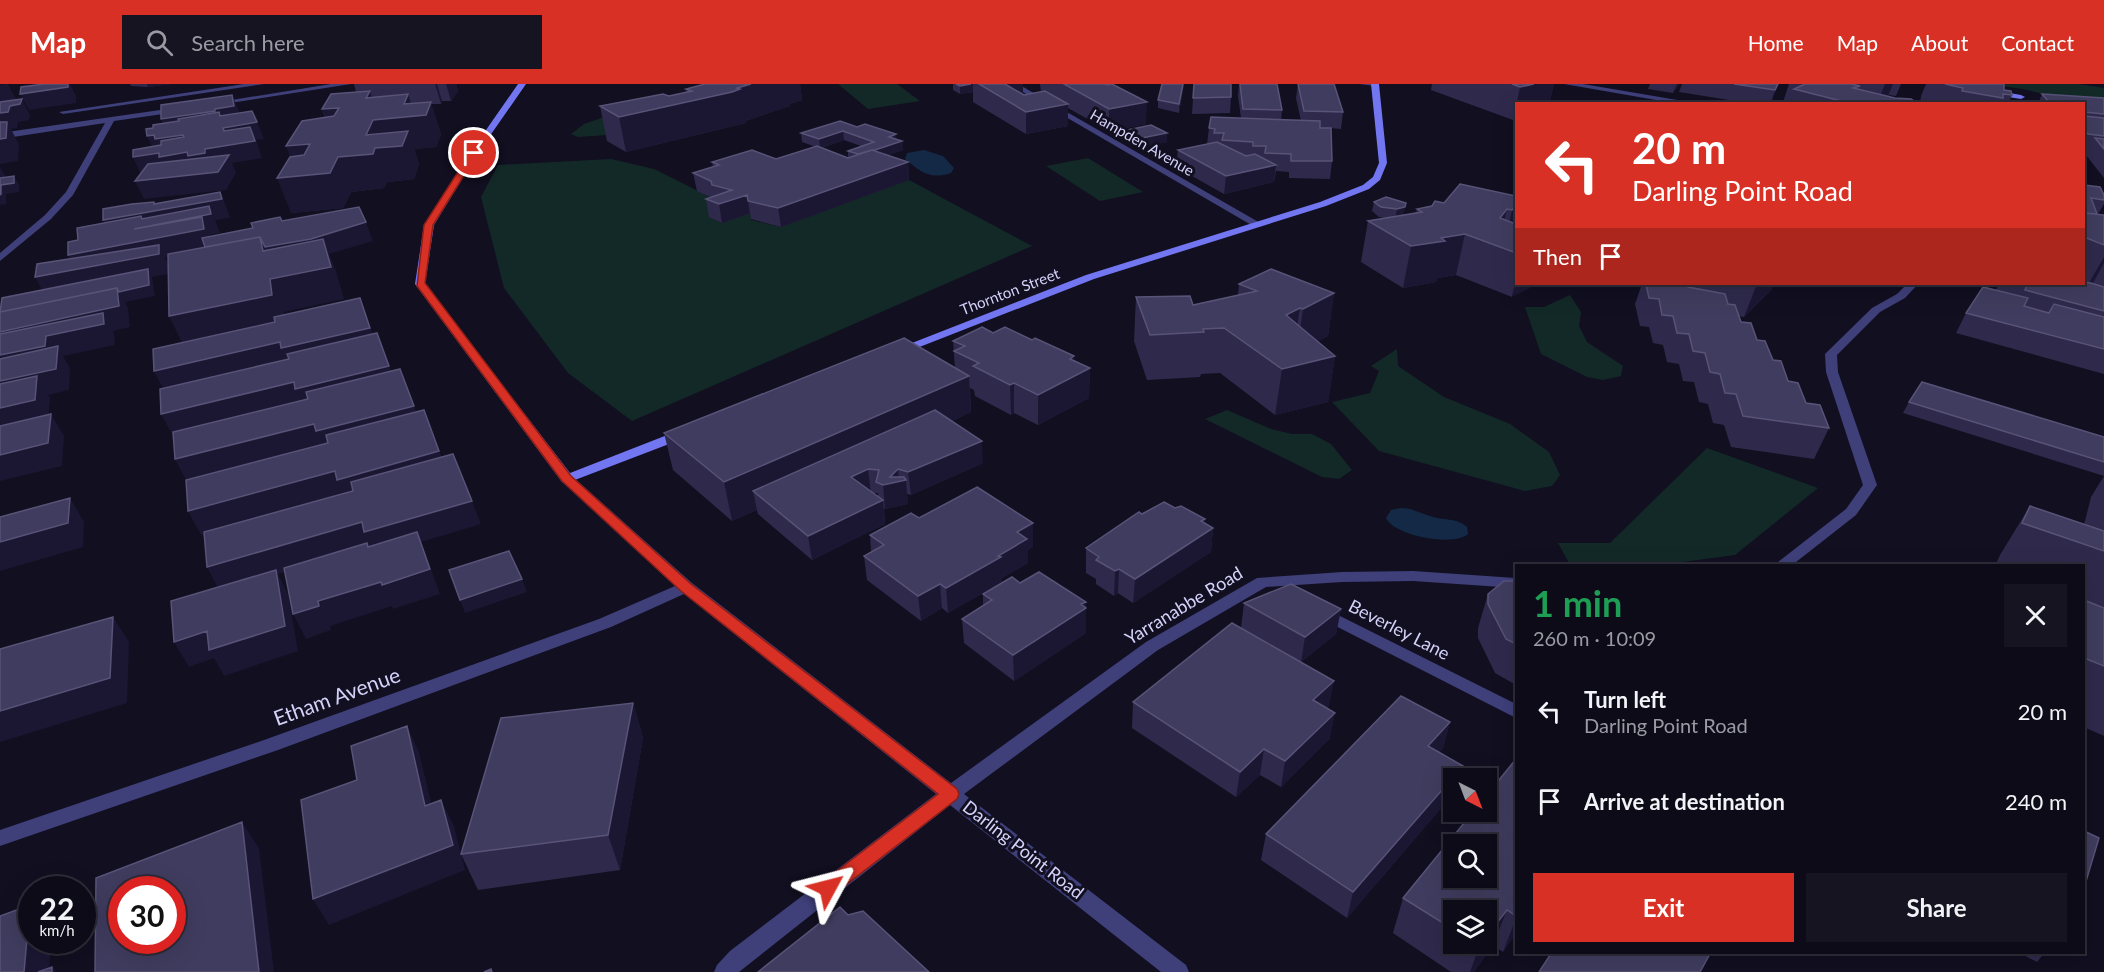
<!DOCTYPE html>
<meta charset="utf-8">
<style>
:root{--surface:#0d0b18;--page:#161421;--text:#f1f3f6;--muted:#9a9ba2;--line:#2d2b37;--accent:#d93025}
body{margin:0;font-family:Lato,sans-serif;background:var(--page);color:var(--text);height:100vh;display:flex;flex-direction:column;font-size:22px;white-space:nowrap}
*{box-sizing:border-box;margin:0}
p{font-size:20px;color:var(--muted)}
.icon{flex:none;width:33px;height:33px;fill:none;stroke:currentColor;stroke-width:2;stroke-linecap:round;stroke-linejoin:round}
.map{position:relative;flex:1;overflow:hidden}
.details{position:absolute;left:1515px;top:480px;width:570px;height:390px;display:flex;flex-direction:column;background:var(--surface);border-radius:0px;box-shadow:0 6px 24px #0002,0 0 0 2px var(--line)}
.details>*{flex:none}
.banner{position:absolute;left:1515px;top:18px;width:570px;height:183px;border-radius:0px;box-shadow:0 6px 24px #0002,0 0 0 2px var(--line);background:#d93025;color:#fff;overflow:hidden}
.needle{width:39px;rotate:138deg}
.controls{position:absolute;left:1443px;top:684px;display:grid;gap:12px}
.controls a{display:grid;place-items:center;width:54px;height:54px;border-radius:0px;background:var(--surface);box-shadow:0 6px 24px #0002,0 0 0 2px var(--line);font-size:30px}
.speed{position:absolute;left:18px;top:792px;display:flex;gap:12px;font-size:30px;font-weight:700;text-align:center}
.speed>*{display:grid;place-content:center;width:78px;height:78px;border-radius:50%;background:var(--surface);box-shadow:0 6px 24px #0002,0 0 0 2px var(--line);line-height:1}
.speed small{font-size:15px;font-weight:400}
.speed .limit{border:9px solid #d22;background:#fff;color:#111}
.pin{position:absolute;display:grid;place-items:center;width:51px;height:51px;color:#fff;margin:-26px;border:3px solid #fff;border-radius:50%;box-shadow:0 2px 6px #0007}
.me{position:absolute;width:66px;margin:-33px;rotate:52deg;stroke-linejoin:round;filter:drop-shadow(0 0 4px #0008)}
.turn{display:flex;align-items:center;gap:21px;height:126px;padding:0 18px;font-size:27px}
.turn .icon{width:78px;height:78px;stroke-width:2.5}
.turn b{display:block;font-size:42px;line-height:51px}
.then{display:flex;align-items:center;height:57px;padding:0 18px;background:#0003;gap:12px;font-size:22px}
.round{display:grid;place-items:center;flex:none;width:63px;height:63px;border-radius:0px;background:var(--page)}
.summary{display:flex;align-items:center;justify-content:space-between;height:102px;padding:0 18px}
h1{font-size:36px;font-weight:700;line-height:45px;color:#1e9e55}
.cta{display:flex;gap:12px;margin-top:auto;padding:12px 18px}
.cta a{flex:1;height:69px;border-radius:0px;background:var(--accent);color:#fff;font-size:24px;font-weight:700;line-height:69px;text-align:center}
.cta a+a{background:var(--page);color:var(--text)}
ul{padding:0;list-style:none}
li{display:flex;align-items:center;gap:18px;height:90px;padding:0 18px}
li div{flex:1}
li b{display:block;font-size:22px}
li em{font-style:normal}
header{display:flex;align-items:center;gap:36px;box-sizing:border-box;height:84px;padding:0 30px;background:var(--accent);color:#fff}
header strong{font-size:28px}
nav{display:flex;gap:33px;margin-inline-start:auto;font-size:21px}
.search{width:420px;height:54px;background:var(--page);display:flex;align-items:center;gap:15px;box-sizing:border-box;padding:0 21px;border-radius:0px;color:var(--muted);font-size:22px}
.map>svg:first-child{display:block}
</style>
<header>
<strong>Map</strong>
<div class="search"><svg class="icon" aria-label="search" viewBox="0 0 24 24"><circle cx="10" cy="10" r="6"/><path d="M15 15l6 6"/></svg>Search here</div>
<nav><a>Home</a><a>Map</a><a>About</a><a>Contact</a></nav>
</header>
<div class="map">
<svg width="2104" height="888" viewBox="0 0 2104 888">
<rect width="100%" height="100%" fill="#110f20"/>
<path fill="#132927" d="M838,0H897L920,17L868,25Z
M1987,0H2079L2104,4V25L2023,5Z
M604,33L608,51L578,53L571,50L584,40Z
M1088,74L1143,108L1100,117L1046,82Z
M611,75L654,85L714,115L710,133L722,139L750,129L751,136L781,143L909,96L1032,162L632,337L568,289L504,204L481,113L498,81Z
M1570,211L1581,228L1579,242L1587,258L1623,282L1621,292L1603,296L1587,293L1541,270L1525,223H1544Z
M1397,265L1398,282L1444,313L1510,340L1549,368L1560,391L1552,402L1525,407L1379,367L1332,318L1370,309L1379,287L1371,282Z
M1227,326L1271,345L1292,350H1312L1331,360L1352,386L1339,395L1322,393L1205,335Z
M1707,364L1818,404L1735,471L1653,482L1569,479L1558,459H1610Z"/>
<path fill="#142945" d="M924,66L943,72L954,84L951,89C930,96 921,88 905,75L907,69Z
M1401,424C1412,424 1420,429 1430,432C1443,437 1456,433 1467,443L1468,450C1454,463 1394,452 1386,434L1391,426Z"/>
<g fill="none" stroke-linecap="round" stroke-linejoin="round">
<path fill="#3f3f7a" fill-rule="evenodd" d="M244,0H264L63,30L59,28Z
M331,0H351L217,21L213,19Z
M1009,0H1018L1262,140L1253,142Z
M1359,0H1379L1375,2Z
M1564,0H1583L1701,20H1679Z
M181,23L185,25L184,27L114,37L73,111L51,135L0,177V169L45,131L66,108L105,39L0,55V49Z
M1907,200H1918L1905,214L1880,228L1837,271L1838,288L1877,401L1856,431L1791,482H1773L1846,425L1863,401L1826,288L1825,270L1872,224L1897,210Z
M567,391L572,392L692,499L951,699L1146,558L1257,494L1342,488L1413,487L1516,494V504L1413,497L1342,498L1266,503L1158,566L964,710L1186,881L1189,888H1161L950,721L739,888H714L717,881L730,867L936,710L684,510L611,543L278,666L0,762V746L264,656L599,535L675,502L562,398L560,395L562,392Z
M1322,523L1516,620V634L1316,532L1314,528L1316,524Z"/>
<path fill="#7376f1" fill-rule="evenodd" d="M518,0H526L478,69L434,141L425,200L570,389L680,346H690L692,349L690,352L567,399L562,398L415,200L424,141L470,69Z
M1371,0H1379L1387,79L1380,96L1369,105L1326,122L1094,195L899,271H891L889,268L1086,191L1320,118L1363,101L1373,93L1379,79Z
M1992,6L2021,11L2025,13L2021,15L1989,10L1988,8Z"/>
</g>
<path fill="#2f2a4c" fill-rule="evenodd" d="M130,0H171L148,3L131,2Z
M354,0H456L458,7L451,17H442L441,20H431L441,50L436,63L414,65L419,80L414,95L387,98L384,104L351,108L343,124L291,129L325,34L322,25L356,8Z
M717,0H800L802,16L790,20V22L745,37L746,39L738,41L626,68L607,57L600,22L669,12L686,8V5Z
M953,0H1023V10L1024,11L1041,8L1040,0H1105L1146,40L1109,47L1068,24V42L1026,50L973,18V8L960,10L953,6Z
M1184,0L1179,29L1158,24V16Z
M1194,0L1231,13L1230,29L1192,30Z
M1239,0H1277L1282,26L1281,36L1301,37L1296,14L1298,0H1334L1343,28L1341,45L1330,44L1332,77L1330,95L1289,94V88L1276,87L1274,98L1224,110L1176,83L1178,66L1207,60L1209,44L1241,34L1238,12Z
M1432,0H1554L1549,20H1516V35L1513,36L1431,6Z
M1650,0H1679L1673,9L1648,5Z
M1682,0H1778L1771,20H1754L1679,8Z
M1789,0H1901L1896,12L1889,11L1888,13L1919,20H1789L1783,18Z
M1926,0H2004V6L2012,11L2008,20L1920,19L1921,12Z
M2042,10L2104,14V94L2086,71L2087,68H2084V20H2038Z
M857,43L896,50V55L902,57L903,66L888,71L908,78L909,96L781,143L751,135L750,129L722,139L709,133L706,115L710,113L697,107L693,89L713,83L712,78L776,75L816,63L802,58L801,49ZM844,56L861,62L848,67V74L821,64Z
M1127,46L1167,58L1142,63L1126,55Z
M2084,101L2104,111V120L2098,130L2104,131V290L1956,249L1966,229L1996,206L1999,200H2084Z
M1516,112V200L1512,213L1456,191L1437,194L1436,198L1403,204L1361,178L1368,137L1387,134L1379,133L1372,127L1374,118L1386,113L1403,131L1416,129L1417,125L1444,119Z
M1239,200L1334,209L1328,252L1318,257L1335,272L1328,318L1275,331L1220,289L1201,290L1200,293L1147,296L1134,257L1136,213L1193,221L1238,211Z
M1642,200H1774L1771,206L1744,233L1739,232L1741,238L1757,256L1806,319L1829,344L1814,375L1731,363L1724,341L1713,339L1708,320L1699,318L1694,298L1683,297L1679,280L1667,278L1663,261L1653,259L1649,243L1640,242L1635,220Z
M993,249L1032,256L1074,272V276L1090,284L1089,314L1038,341L1014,329L1011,331L975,312L974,306L970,304L971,328L952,337L983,379L911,411L907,410L908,420L885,425L884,424L885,440L812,476L758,430L757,426L732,437L673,386L664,349L955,284L953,257ZM872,409H878V413Z
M1909,318L2104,353V652L2084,643V482H1995L2000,471L2030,422L2084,441L2091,413L2104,392L1903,329Z
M1175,424L1205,435L1204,439L1213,444L1211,468L1133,519L1118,509L1114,512L1096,500V495L1086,489V464L1142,430Z
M919,434L1033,439V463L1028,466V479L1002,494V498L948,529L942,524L921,537L867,496L864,472L871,468L870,451Z
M1516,497V601L1495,589L1478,554V544L1488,510Z
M983,510L1085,524L1086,549L1014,597L964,559L962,535L983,521Z
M1244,519L1341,525L1336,550L1301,578L1329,622L1327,624L1330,654L1281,703L1260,691L1236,713L1132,644L1133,618L1241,544Z
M633,619L643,654L620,786L478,806L461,770Z
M1450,638L1443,664L1439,668L1463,682L1459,694H1454V709L1347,834L1261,776L1266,750Z
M1516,675V849L1503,868L1493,861L1474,888H1451L1393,849L1403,814ZM1454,826L1486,860H1454Z
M2018,868H2045L2037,878Z"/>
<path fill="#1b1733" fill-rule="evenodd" d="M5,0H8L16,15L0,19V1Z
M70,0L76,12V19L29,26L20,10Z
M147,0H171L148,3Z
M435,0H437L442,17L441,20Z
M446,0H456L458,7L451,17Z
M751,0H800L802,16L790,20V22L745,37L746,39L738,41L626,68L619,33Z
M973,0V8L960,10V2Z
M1003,0H1023V17Z
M1184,0L1183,5L1179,29V20Z
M1534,0H1554L1549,20H1516V35L1513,36L1520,3Z
M1677,0H1679L1678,3L1673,9Z
M1778,0L1775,10L1770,20L1775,6Z
M1885,0H1893L1885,20H1877Z
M370,7L379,35L404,20L408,10L415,32L431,18L441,50L436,63L414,65L419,80L414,95L387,98L384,104L351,108L343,124L291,129L277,94L297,92L286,62L310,60L338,73Z
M232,11L239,27L241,38L225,41L226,43L257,38L264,55L256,56L262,74L232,79L236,89L226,106L144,115L135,97L218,88L223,81L212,83L213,87L195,90L194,86L167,90L165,87L141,91L133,73L159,69L160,73L163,72L161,68L155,69L147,52L154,51L156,55L183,51L190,68L175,70L187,68L188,72L205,69V65L230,61L223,44H225L224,41H222V43L168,51L161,35L215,27V25L234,22ZM255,56V57L230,61Z
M22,15L30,31L29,36L18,38L17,44L11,45L19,61L18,77L0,80V29L10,22Z
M1147,18L1146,40L1109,47V25Z
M1068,20V42L1026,50V28Z
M339,24L334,57L322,25Z
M843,47L844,56L820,64L819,55Z
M1167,49V58L1142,63V54Z
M896,50L897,59L902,57L903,66L861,80L889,53Z
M908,78L909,96L781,143L778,124Z
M1276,81L1274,98L1224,110L1226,92Z
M0,83L5,91L4,99H0Z
M14,92L19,101V108L6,110V120L0,121L1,101Z
M220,108L228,127L230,134L215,136L220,149L209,151L212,164L165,173L168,180L169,190L152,193L155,212L125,218L128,224L130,243L113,247L114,250L115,261L63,272L70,284L69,306L48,311L50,314L48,338L0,349V324L35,316V314L0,322V297L56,285V283L0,296V271L45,261L0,271V248L119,222V220L5,243L0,234V232L118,208L117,204L119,208L149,201V194L46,213L35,193L76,186L68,171L140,157L137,151L113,155L103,136L157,127L154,118L158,127L222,115Z
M747,111L750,129L722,139L719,120Z
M1406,119L1403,133L1395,135L1397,125Z
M1516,121V139L1513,153L1503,166L1512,126Z
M1507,125L1498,162L1500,134Z
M366,138L373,157L329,170L336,187L344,215L284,228L287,245L186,267L169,232L247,187L260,153Z
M1465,150L1456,191L1437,194L1436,198L1403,204L1411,162L1441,154Z
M2104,173V179L2092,201L2086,204Z
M1516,194V200H1538L1512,213Z
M1757,200H1774L1771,206L1744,233Z
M1334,209L1328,252L1297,269L1303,225Z
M360,214L378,265L165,308L154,287Z
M1300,224L1293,268L1286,231Z
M377,249L397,304L173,352L161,330Z
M1074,272V292L1090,284L1089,314L1038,341V311L1070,275Z
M1335,272L1328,318L1275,331L1282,285Z
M969,292L971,328L770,420L753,407L757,426L732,437L724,398Z
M1014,299V329L1011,331L1010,301Z
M414,322L422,345L187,398L175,375L314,340Z
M424,326L448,390L344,411L201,451L188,427Z
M51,330L64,352L62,382L0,397V371Z
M982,357L983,379L911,411L908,388Z
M868,385L871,409L851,393Z
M898,385L899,398L906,396L908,420L885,425L883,401Z
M70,414L84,438L83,463L0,487V458Z
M883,416L885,440L812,476L808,452Z
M472,417L481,440L421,458L440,510L393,525L392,522L330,542L331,546L306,555L293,530L318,517L368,464L278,490L288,510L298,567L224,592L214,574L189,583L174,558L220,508L207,483L362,438Z
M1205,435L1203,451L1213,444L1211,468L1133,519L1135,495Z
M1033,439V463L1028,466V479L1002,494V498L948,529L946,504L998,472L1017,448Z
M1119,485L1118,509L1114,512L1115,487Z
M522,495L527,508L465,529L460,516Z
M940,500L942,524L921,537L918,512Z
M1086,518V549L1014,597L1013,571Z
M1341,525L1336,550L1301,578L1305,553Z
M113,533L129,558L127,619L0,658V627Z
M1334,597L1329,622L1308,641L1313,616Z
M633,619L643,654L620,786L608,751Z
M1335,629L1330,654L1281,703L1285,677Z
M1450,638L1443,664L1421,688L1428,662Z
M407,642L419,668L438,747L425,722Z
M1264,665L1260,691L1236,713L1240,688Z
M1463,682L1459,694H1454V709L1347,834L1353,808Z
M441,716L454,742L465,786L329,841L313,815Z
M242,738L259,764L274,888H259Z
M30,821L32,823V856H51L49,888H24Z
M1507,826L1493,861L1474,888H1470L1479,863L1482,860H1486V853Z
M1516,834V849L1503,868Z
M52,883L57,888H52Z"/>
<path fill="#403c5f" stroke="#585377" stroke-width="1.5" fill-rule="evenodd" d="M44,0H68V3L20,10L21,3Z
M705,0H751L737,4L740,5L732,8L619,33L600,22L663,10L669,12L692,7L686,5Z
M956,0H971L960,2Z
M979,0H1005L1024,11L1045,7L1068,20L1026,28Z
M1064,0H1105L1107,1L1112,0L1147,18L1109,25Z
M1162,0H1183L1179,20L1158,16Z
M1194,0H1231V13L1193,14Z
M1240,0H1277L1282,26L1243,25Z
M1298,0H1334L1343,28L1304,27Z
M1512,0H1534L1520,3Z
M1734,0H1778L1775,6Z
M1805,0H1851L1860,2L1853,4L1895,14L1911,15L1919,20H1853L1794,5Z
M1945,0H2004V6L2011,7L2012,11L2003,10V14L1962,7L1963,4Z
M370,7L366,14L408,10L404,20L431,18L426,31L373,36L366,51L408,47L402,62L375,64L373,70L338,73L330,89L277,94L290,73L304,71L310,60L286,62L302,37L334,32L339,24L322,25L331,10Z
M2042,10L2104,14V30L2084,28V20H2051Z
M232,11L234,22L215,25V27L161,35V21Z
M22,15L20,20L10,22L8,28L0,29V18Z
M252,27L257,38L223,44L224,47L250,43L255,57L205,65V69L188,72L187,68L159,73V69L133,73V66L161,61V57L184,53L183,51L155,55L154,51L147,52L146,45L153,44V41L179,37L178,35L219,28L220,32Z
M2084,32L2104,34V52L2088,50L2084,46Z
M1211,33L1320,37V44H1331L1332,77H1291V70L1265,69L1266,62H1253V58L1222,56L1224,49H1214L1215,45L1209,44Z
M840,37L857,43L865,40L896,50L889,53L902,57L875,66H872L858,70L848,67L874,58L843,47L819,55L801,49Z
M0,38H7L6,54L0,55Z
M1151,41L1167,49L1142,54L1127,46Z
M2095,54L2104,55V65Z
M1217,58L1246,72L1255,70L1276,81L1226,92L1178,66Z
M817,62L848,74L872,66L908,78L778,124L748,117L747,111L719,120L706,115L732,106L712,101L711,97L693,89L719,81L712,78L752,66L776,75Z
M229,71L218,88L135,97L148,80Z
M14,92V99L1,101V110L0,111V94Z
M1460,100L1516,112V121L1512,126L1507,125L1500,134L1516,140V169L1465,150L1441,154L1445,157L1411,162L1368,137L1422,128L1417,125L1432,122L1435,117L1444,119Z
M2084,101L2100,103L2104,111V116L2091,114L2097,130L2084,129Z
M220,108L222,115L103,136V125L132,120L154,118V120Z
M1386,113L1406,119L1405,123L1397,125L1381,123L1374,118Z
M209,122L211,130L134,145L202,133L204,145L68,171V158L78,156L77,144L141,132L142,135Z
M359,123L366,138L311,155L265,163L260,153L205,163L202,154L253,144L251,139L280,133L282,137Z
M2084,129L2104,131V161L2084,153Z
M260,153L263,167L323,155L331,183L270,195L272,211L169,232L168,170Z
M159,161V170L35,193L37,180Z
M148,185L149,201L119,208L117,204L0,228L2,214Z
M1271,185L1334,209L1303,225L1300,224L1286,231L1335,272L1282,285L1224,244L1203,245L1204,248L1150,251L1136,213L1190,212L1193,221L1257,207L1239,200Z
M2084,198L2091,199L2104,203V227L2025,206L2027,201L2020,200H2084Z
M1646,200H1687L1688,203L1725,210L1728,220L1735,221L1741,238L1751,239L1757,256L1765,257L1773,276L1781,277L1788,297L1798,299L1806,319L1820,321L1829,344L1743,332L1736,310L1725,309L1720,290L1710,288L1705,269L1693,267L1689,250L1677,249L1673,232L1662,231L1659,215L1649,214Z
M1983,203L2028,214L2024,222L2049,229L2054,220L2104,233V265L1966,229Z
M117,204L119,222L0,248V228Z
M360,214L370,244L281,264L280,258L154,287L153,265L275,238L274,233Z
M103,229L104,240L46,252L45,262L0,271V250Z
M982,243L993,249L1005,243L1032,256L1035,254L1074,272L1070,275L1090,284L1038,311L1014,299L1010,301L973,282L979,279L954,267L965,262L953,257Z
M377,249L389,282L295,305L294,298L161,330L160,305L289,275L287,270Z
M904,254L969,292L724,398L664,349Z
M58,262L56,285L0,297V275Z
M400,285L414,322L316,347L314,340L175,375L173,348L308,315L306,308Z
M37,292L35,316L0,324V300Z
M1922,298L2104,353V378L1909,318Z
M424,326L439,367L337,396L335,387L188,427L186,396L328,359L326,351Z
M935,326L982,357L908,388L898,385L890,393H904L906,396L883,401L876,398L879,386L868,385L851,393L883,416L808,452L753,407Z
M51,330L48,359L0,371V342Z
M453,370L472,417L364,448L362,438L207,483L204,448L353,407L351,398Z
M977,403L1033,439L1017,448L1027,455L998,472L1001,473L946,504L940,500L918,512L864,472L884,461L870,451L911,429L919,434Z
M70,414L68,439L0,458V433Z
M1164,418L1175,424L1181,422L1205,435L1201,437L1213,444L1135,495L1119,485L1115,487L1096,476L1099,473L1086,464L1139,428L1142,430Z
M2030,422L2104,447V467L2022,439Z
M417,448L430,485L382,501L381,498L318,517L319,522L293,530L284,484L367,459L368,463Z
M509,467L522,495L460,516L449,486Z
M276,486L285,542L209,566L207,547L174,558L171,517Z
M1039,488L1086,518L1081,520L1086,524L1013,571L962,535L992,516L983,510L1012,493L1020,499Z
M1504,497H1516V560L1506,555L1488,520V510Z
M1291,500L1341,525L1305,553L1244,519Z
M2084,516L2104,524V582L2084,574Z
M113,533L110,594L0,627V565Z
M1232,539L1334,597L1313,616L1335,629L1285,677L1264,665L1240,688L1133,618Z
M1401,612L1450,638L1428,662L1463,682L1353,808L1266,750Z
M633,619L608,751L461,770L501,634Z
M407,642L425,722L441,716L453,761L313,815L301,716L357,696L351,662Z
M1516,675V832L1507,826L1486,853V826H1454V846L1403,814L1473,728H1486V712ZM1454,760H1486V794H1454Z
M242,738L259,888H95L96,794ZM122,806H172V856H122Z
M2084,747L2099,754L2084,804Z
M30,821L24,888H0V832Z
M840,823L848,831L863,827L929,888H758Z
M1474,860H1482L1479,863Z
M1552,868H1711L1700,888H1539Z
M52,883V888H38Z
M491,885L492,888H484Z"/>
<path fill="#d93025" stroke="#8d1f18" stroke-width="1.5" d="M474,67L478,69L433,141L425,199L571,392L691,500L957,705L959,710L957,715L834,810L828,813L821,810L818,804L821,799L938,710L681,507L562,397L417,202L424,141L470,69Z"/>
<g text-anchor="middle" stroke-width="6" stroke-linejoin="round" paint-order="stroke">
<g font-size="15" fill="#d5d2fa" stroke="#110f20">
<text transform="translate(1142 59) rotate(30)" y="5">Hampden Avenue</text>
<text transform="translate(1010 208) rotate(-21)" y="5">Thornton Street</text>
</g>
<g font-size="18" fill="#d5d2fa" stroke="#110f20">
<text transform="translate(1184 522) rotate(-31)" y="6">Yarranabbe Road</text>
<text transform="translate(1399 546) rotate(27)" y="6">Beverley Lane</text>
<text transform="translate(1023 766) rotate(38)" y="6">Darling Point Road</text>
</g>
<g font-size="21" fill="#d5d2fa" stroke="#110f20">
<text transform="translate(337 613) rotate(-20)" y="7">Etham Avenue</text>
</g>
</g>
</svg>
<div class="controls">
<a><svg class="needle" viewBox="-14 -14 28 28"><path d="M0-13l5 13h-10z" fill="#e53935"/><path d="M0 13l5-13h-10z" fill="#9a9ba2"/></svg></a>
<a><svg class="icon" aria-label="search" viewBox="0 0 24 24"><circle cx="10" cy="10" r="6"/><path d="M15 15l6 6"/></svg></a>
<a><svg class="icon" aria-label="layers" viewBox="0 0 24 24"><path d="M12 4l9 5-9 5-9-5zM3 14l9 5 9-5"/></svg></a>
</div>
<div class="speed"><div>22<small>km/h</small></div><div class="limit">30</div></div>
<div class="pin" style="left:474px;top:69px;background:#d93025"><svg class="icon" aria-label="arrive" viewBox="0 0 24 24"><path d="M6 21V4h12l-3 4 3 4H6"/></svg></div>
<svg class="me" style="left:828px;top:804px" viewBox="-20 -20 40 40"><path d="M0-17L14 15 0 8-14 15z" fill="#d93025" stroke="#fff" stroke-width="4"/></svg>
<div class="banner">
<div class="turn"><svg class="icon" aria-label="left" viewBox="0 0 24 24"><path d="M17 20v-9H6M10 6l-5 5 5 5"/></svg><div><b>20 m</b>Darling Point Road</div></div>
<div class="then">Then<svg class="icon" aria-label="arrive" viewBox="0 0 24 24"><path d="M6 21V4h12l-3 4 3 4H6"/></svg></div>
</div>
<section class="details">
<div class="summary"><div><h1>1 min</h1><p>260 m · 10:09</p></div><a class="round"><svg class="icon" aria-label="close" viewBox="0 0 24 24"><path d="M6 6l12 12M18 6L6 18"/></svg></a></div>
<ul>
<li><svg class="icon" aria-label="left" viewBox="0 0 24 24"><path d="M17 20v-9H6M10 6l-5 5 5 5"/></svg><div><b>Turn left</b><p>Darling Point Road</p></div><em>20 m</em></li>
<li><svg class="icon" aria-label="arrive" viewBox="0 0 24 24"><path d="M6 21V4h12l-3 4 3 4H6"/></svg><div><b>Arrive at destination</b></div><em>240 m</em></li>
</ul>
<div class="cta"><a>Exit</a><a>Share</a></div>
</section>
</div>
